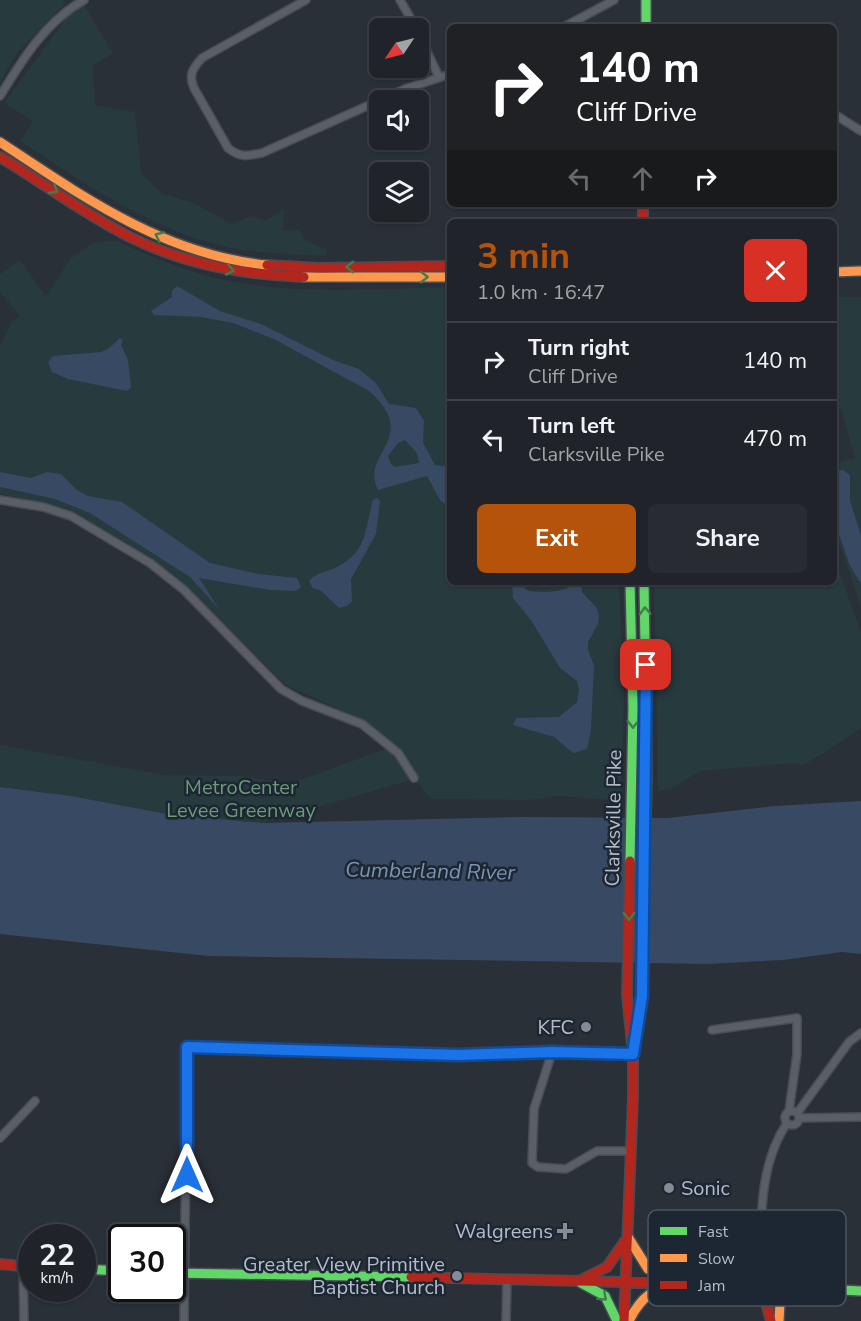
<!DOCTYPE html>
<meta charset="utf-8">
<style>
:root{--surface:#20242a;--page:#282c32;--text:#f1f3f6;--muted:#a2a4a8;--line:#3d4147;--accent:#b45309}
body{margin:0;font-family:"Nunito Sans",sans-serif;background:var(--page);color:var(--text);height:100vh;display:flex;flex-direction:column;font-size:22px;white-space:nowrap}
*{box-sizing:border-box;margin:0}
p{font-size:20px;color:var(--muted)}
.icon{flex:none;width:33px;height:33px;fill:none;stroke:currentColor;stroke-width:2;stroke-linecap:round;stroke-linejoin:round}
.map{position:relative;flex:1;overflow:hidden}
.side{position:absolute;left:447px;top:219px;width:390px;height:366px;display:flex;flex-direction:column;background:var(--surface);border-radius:9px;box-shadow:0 2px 4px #0004,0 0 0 2px var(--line)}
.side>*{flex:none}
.hud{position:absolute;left:447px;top:24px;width:390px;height:183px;border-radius:9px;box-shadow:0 2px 4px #0004,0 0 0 2px var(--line);background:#202124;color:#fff;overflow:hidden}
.needle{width:39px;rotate:235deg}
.buttons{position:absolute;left:369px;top:18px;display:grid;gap:12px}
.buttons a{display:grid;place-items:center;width:60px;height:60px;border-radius:9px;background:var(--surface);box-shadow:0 2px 4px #0004,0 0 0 2px var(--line);font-size:30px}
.speed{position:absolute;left:18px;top:1224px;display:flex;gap:12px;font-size:30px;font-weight:700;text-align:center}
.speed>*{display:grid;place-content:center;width:78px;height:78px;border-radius:50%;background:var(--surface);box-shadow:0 2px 4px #0004,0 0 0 2px var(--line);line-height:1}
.speed small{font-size:15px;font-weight:400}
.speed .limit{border:3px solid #111;border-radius:9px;background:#fff;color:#111}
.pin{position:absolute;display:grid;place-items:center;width:51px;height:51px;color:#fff;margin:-26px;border-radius:12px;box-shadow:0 3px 9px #0006}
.me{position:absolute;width:66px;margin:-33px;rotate:0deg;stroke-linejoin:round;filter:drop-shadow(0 0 4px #0008)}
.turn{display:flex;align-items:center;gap:21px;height:126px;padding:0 30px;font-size:27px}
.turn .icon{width:78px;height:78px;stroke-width:2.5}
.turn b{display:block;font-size:42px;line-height:51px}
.lanes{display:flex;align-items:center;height:57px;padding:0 30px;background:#0003;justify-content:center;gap:30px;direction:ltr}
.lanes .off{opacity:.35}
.round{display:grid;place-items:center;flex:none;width:63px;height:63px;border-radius:9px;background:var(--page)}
.overview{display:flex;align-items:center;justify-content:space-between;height:102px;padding:0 30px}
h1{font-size:36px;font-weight:700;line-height:45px;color:var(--accent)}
.primary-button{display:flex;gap:12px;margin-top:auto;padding:12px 30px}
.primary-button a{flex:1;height:69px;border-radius:9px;background:var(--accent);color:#fff;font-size:24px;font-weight:700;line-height:69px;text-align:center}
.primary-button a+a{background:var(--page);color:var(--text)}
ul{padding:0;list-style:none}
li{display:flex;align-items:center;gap:18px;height:78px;padding:0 30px;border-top:2px solid var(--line)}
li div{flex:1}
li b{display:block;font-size:22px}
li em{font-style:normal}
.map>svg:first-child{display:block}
</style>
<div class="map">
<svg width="861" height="1321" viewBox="0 0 861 1321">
<rect width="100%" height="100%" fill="#2a3038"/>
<path fill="#273a3e" d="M0,0H63L65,4L17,53L0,83Z
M84,5L113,53L93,66L95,105L135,112L141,172L161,193L193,203L232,224L250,216L267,220L284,209L283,231L300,230L304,240L327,250L326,256C294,254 262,254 230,248C151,230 87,185 20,141L33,121L4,103L69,14Z
M117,241C152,257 187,272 225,280C298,295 375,289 450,287V582H619L624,699L621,801L560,796L527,800L432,799L414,779L262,823L167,814L71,796L0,787V745L164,775L243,776L289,784L391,747L359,718L286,685L182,582L153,559L68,509L0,494V346L11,323L20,316L0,292V274L20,260L46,297L70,259L93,243Z
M834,297H861V607L834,528V464L855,458L841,408L834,409Z
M834,556L861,633V727C858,731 810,762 804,764C800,765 799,764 795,763L700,771L671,789L658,791L654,582H834Z"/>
<path fill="#384963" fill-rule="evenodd" d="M177,286L220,311L261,324L333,360L359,369L376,383L389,404L416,408L424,421L423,443L435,465L450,467V481L445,486L450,498V508L440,500L427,476L378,490C359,453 422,438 369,391L274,339L233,323L201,317L154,315L151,311L172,297V291ZM405,440L417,453L419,463L395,467L391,464L388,456L398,443Z
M120,338L123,340L121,345L128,360L131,387L127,391L68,379L52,372L48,362L53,356L101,352L108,349Z
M843,470L850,475V501L861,535V584L850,566L834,520V471Z
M0,472L31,478L47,472L61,474L77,490L88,496L122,502L210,563L258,574L297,578L301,587L296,591L270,590L199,578L219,609L190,577L90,513L55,499L0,487Z
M377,498L380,501L376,534L351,579L352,601L347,606L339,608L320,590L313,588L309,581C315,573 326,572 335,568C368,552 364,531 373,500Z
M512,582H529L525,588L528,591C539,592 553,593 564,589C573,586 572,582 582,582V592L596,607L599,615L598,624L588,642V650L594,666L591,729L587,749L573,753L554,737L513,725L516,718L559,717L577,702L579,689L577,681L560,668L531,620L513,598Z
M0,787L71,796L167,814L262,823L524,817L668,818L775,806L861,801V954L842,952L783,960L707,964L209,956L0,934Z"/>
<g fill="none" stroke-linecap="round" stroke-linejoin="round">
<g stroke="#484c53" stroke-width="10">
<path id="street" d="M306,0L202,58C193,68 188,75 194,88L228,148C240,158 247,156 262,153L405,89L450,74
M400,0L416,28
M564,27L614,0
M418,33L439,77
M0,96C22,60 46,21 84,0
M834,114L861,131
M0,500L43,507L71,516L150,563L184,590L281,689L302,701L362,724L398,753L414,778
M712,1030L797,1018V1054L789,1111
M552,1052L534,1109L532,1163L538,1167L566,1169L597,1151H631
M785 1118a7 7 0 1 1 14 0a7 7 0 1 1-14 0Z
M798,1112L849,1042L861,1033
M800,1118L861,1117
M0,1138L35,1101
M23,1266L24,1321
M759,1284C762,1231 756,1169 787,1123
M184,1321L187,1047L458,1055L552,1052L633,1054
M506,1321L507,1280"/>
</g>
<g stroke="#484c53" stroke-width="12">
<path id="fast" d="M646,0V27
M630,861L633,707L630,582
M636,1037L642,996L647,774L644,582
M82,1269L122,1271
M172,1273L411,1277
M581,1283L605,1296L617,1321
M744,1285L861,1291"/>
</g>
<g stroke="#484c53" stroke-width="12">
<path id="slow" d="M0,142C83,197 165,255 267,265
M834,272L861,271
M304,277H450
M628,1237L648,1269L668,1279
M629,1321C641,1296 655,1287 682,1282
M779,1321L781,1286"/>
</g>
<g stroke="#484c53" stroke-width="12">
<path id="jam" d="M0,157C43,183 84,214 130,237C184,264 244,275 304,277
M643,204V222
M267,265L319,268L450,266
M0,1264L32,1267
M411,1277L744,1285
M579,1281L607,1267L625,1241
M738,1286L765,1300L771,1321
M624,1321L633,1097V1054L627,995L630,861"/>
</g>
<use href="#street" stroke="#5a5e66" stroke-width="7"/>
<use href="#fast" stroke="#63d668" stroke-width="9"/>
<use href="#slow" stroke="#ff974d" stroke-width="9"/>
<use href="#jam" stroke="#b3261e" stroke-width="9"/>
</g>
<defs><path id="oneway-chevron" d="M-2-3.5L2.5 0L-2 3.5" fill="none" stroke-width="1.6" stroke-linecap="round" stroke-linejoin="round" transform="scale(1.5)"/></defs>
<g stroke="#407e4e">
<use href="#oneway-chevron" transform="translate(54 190) rotate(32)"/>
<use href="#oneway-chevron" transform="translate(159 236) rotate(-156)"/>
<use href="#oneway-chevron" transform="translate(350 267) rotate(180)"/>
<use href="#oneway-chevron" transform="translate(230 270) rotate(11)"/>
<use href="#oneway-chevron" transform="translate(424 277)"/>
<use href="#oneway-chevron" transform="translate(645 611) rotate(-92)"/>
<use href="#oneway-chevron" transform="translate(633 724) rotate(91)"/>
<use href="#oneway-chevron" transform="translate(629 916) rotate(91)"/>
<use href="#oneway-chevron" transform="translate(603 1297) rotate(42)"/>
</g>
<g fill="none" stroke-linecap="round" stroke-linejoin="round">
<g stroke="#114b97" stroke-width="15">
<path id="route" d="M187,1175V1047L458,1055L552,1052L633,1054L642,996L646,665"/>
</g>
<use href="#route" stroke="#1a73e8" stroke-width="10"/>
</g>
<g fill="#848b96" stroke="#1d2633" stroke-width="2">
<circle cx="586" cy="1027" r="6"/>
<circle cx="669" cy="1188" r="6"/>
<path d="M562 1222h6v6h6v6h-6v6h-6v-6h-6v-6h6z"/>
<circle cx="457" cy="1276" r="6"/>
</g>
<g text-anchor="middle" stroke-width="5" stroke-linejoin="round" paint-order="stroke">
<g font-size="20" fill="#6b9a76" stroke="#1d2633">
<text x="241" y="794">MetroCenter<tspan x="241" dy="23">Levee Greenway</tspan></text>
</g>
<g font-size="20" fill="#b4bcc9" stroke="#1d2633">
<text transform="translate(613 818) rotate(-89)" y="7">Clarksville Pike</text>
</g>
<g font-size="20" fill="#b4bcc9" stroke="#1d2633" text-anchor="end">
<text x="574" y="1034">KFC</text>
<text x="681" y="1195" text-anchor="start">Sonic</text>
<text x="553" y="1238">Walgreens</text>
<text x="445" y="1271">Greater View Primitive<tspan x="445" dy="23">Baptist Church</tspan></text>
</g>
<g font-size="21" font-style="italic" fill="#7c92b1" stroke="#1d2633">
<text transform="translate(430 871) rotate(1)" y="7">Cumberland River</text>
</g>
</g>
<rect x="648" y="1210" width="198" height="96" rx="9" fill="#1d2633" stroke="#4a5360" stroke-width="1.5"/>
<rect x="660" y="1227" width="27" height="8" fill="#63d668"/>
<rect x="660" y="1254" width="27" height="8" fill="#ff974d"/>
<rect x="660" y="1281" width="27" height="8" fill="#b3261e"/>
<g font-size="16" fill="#b4bcc9">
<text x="698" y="1237">Fast</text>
<text x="698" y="1264">Slow</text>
<text x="698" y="1291">Jam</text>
</g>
</svg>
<div class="buttons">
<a><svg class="needle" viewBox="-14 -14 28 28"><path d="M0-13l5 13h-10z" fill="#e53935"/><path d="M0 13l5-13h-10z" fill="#a2a4a8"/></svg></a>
<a><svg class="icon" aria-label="sound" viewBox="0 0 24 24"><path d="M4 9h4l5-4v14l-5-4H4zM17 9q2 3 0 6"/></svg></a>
<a><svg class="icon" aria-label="layers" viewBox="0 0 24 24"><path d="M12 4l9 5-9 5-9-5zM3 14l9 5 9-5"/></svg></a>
</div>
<div class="speed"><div>22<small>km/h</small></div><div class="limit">30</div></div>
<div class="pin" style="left:646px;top:665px;background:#d93025"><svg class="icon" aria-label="arrive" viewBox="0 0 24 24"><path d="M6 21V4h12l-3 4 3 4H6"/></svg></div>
<svg class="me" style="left:187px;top:1175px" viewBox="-20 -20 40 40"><path d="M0-17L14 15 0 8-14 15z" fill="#1a73e8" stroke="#fff" stroke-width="4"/></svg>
<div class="hud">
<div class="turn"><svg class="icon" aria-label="right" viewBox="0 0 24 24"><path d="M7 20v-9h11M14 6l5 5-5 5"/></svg><div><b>140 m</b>Cliff Drive</div></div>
<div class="lanes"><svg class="icon off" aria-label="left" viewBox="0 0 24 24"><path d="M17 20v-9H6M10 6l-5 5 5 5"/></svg><svg class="icon off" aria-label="ahead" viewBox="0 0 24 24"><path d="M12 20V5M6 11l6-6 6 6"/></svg><svg class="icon" aria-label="right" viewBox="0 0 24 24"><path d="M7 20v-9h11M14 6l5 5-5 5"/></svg></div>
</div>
<section class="side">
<div class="overview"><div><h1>3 min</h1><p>1.0 km · 16:47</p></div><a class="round" style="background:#d93025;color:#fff"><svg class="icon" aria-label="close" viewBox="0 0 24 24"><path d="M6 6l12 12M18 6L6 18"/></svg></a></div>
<ul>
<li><svg class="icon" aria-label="right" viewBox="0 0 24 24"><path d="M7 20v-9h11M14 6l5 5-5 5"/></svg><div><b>Turn right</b><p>Cliff Drive</p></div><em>140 m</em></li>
<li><svg class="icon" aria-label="left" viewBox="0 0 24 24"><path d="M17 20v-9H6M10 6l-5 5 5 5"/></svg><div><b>Turn left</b><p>Clarksville Pike</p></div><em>470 m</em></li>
</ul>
<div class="primary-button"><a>Exit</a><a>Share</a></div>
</section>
</div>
